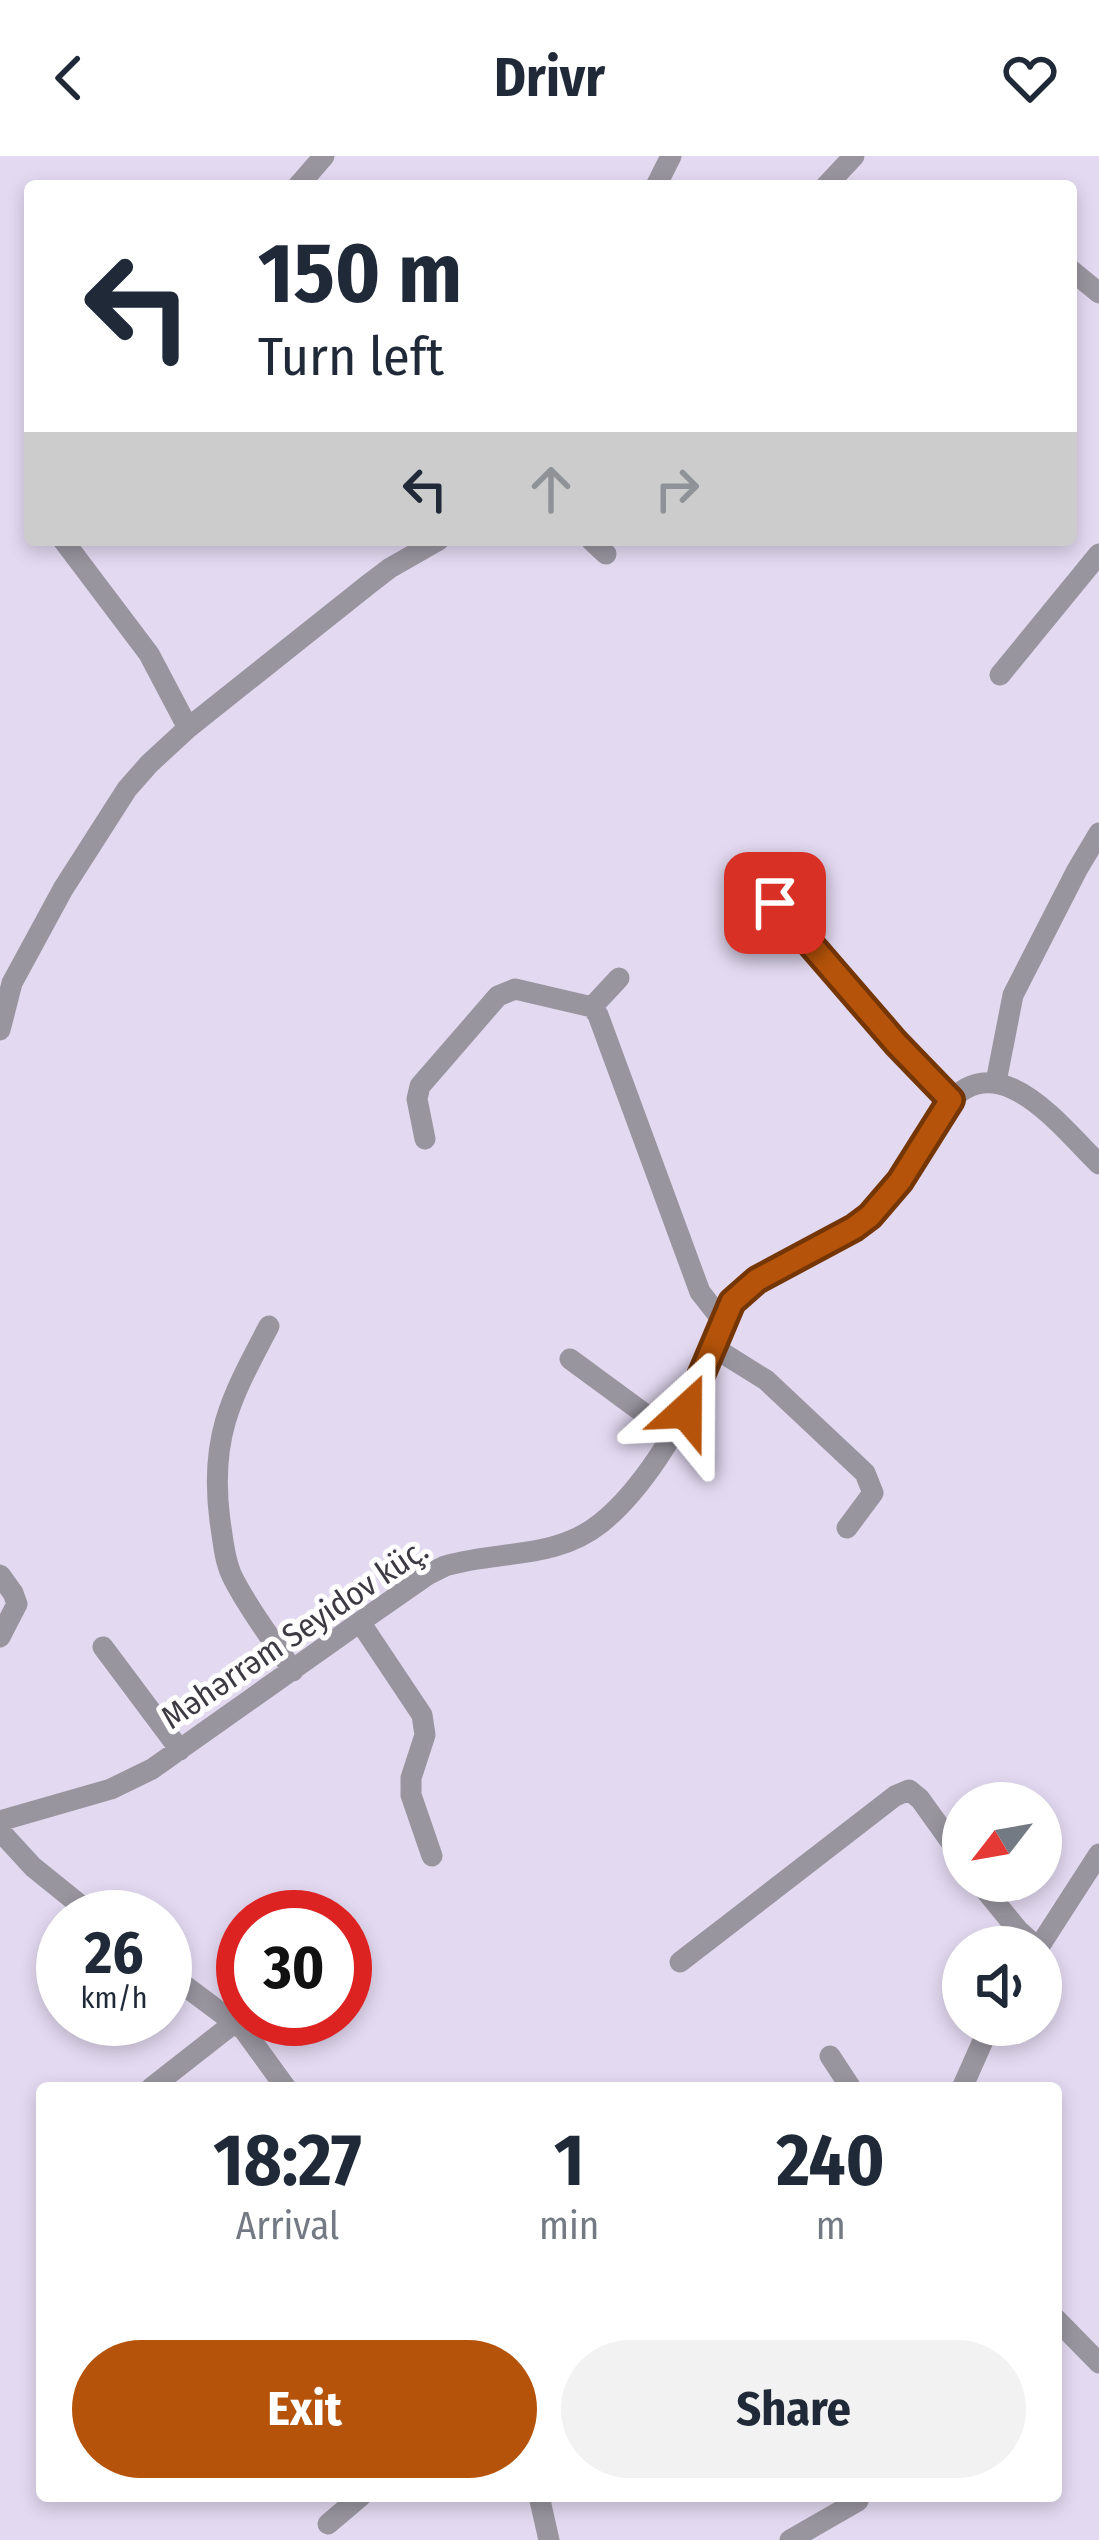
<!DOCTYPE html>
<meta charset="utf-8">
<style>
:root{--surface:#fff;--page:#f2f2f3;--text:#1f2937;--muted:#747a83;--accent:#b45309}
body{margin:0;font-family:"Fira Sans Condensed",sans-serif;background:var(--page);color:var(--text);height:100vh;display:flex;flex-direction:column;font-size:45px;white-space:nowrap}
*{box-sizing:border-box;margin:0}
p{font-size:39px;color:var(--muted)}
.icon{flex:none;width:66px;height:66px;fill:none;stroke:currentColor;stroke-width:2;stroke-linecap:round;stroke-linejoin:round}
.map{position:relative;flex:1;overflow:hidden}
.drawer{position:absolute;left:36px;top:1926px;width:1026px;height:420px;display:flex;flex-direction:column;background:var(--surface);border-radius:12px;box-shadow:0 6px 18px #0003}
.drawer>*{flex:none}
.banner{position:absolute;left:24px;top:24px;width:1053px;height:366px;border-radius:12px;box-shadow:0 6px 18px #0003;background:#fff;color:var(--text);overflow:hidden}
.needle{width:78px;rotate:239deg}
.buttons{position:absolute;left:942px;top:1626px;display:grid;gap:24px}
.buttons a{display:grid;place-items:center;width:120px;height:120px;border-radius:50%;background:var(--surface);box-shadow:0 6px 18px #0003;font-size:60px}
.speed{position:absolute;left:36px;top:1734px;display:flex;gap:24px;font-size:60px;font-weight:700;text-align:center}
.speed>*{display:grid;place-content:center;width:156px;height:156px;border-radius:50%;background:var(--surface);box-shadow:0 6px 18px #0003;line-height:1}
.speed small{font-size:30px;font-weight:400}
.speed .limit{border:18px solid #d22;background:#fff;color:#111}
.pin{position:absolute;display:grid;place-items:center;width:102px;height:102px;color:#fff;margin:-51px;border-radius:24px;box-shadow:0 6px 18px #0006}
.me{position:absolute;width:132px;margin:-66px;rotate:24deg;stroke-linejoin:round;filter:drop-shadow(0 0 9px #0008)}
.turn{display:flex;align-items:center;gap:42px;height:252px;padding:0 36px;font-size:54px}
.turn .icon{width:156px;height:156px;stroke-width:2.5}
.turn b{display:block;font-size:84px;line-height:102px}
.lanes{display:flex;align-items:center;height:114px;padding:0 36px;background:#0003;justify-content:center;gap:60px;direction:ltr}
.lanes .off{opacity:.35}
.eta{display:flex;justify-content:space-evenly;align-items:center;height:204px;text-align:center}
.eta b{font-size:72px;font-weight:700;line-height:84px}
.button{display:flex;gap:24px;margin-top:auto;padding:24px 36px}
.button a{flex:1;height:138px;border-radius:72px;background:var(--accent);color:#fff;font-size:48px;font-weight:700;line-height:138px;text-align:center}
.button a+a{background:var(--page);color:var(--text)}
header{display:flex;justify-content:space-between;align-items:center;height:156px;padding:0 36px;background:var(--surface);font-size:54px;font-weight:700}
.map>svg:first-child{display:block}
</style>
<header><svg class="icon" aria-label="back" viewBox="0 0 24 24"><path d="M15 5l-7 7 7 7"/></svg>Drivr<svg class="icon" aria-label="heart" viewBox="0 0 24 24"><path d="M12 20l-8-8c-3-5 5-10 8-4 3-6 11-1 8 4z"/></svg></header>
<div class="map">
<svg width="1099" height="2384" viewBox="0 0 1099 2384">
<rect width="100%" height="100%" fill="#e3d9f1"/>
<g fill="none" stroke-linecap="round" stroke-linejoin="round">
<path stroke="#99959f" stroke-width="21" d="M298,30L324,0
M656,30L671,0
M826,30L854,0
M1071,114L1099,137
M63,384L149,498L188,572
M591,384L606,398
M1000,519L1099,398
M775,747L896,887L951,944
M592,851L619,822
M0,874L12,827L63,733L127,633L149,608L188,572L369,428L390,412L439,384
M996,926L1013,839L1077,714L1099,677
M425,983L417,943L420,930L498,840L515,833L592,851L598,859L700,1136L722,1164
M269,1170C231,1242 209,1281 220,1365C223,1383 224,1403 232,1420C248,1453 273,1484 293,1515
M713,1191L766,1224L865,1317L873,1337L847,1372
M570,1203L672,1278
M0,1419L13,1437L17,1448L0,1481
M360,1466L422,1559L425,1579L411,1622V1639L432,1700
M103,1491L180,1594
M0,1665L111,1633L152,1613L360,1466L429,1418L445,1410C498,1394 555,1404 601,1367C641,1335 680,1272 700,1225C711,1199 717,1165 736,1142C748,1128 764,1120 780,1111C817,1092 860,1075 888,1043C909,1018 922,985 940,958C993,880 1058,968 1099,1008
M0,1675L33,1711L95,1761
M978,1725L1018,1774L1037,1791
M1039,1791L1099,1698
M680,1806L895,1640L909,1634L920,1643L963,1703
M165,1815L244,1874L286,1932
M830,1900L851,1932
M151,1932L234,1867
M962,1932L990,1869
M1056,2163L1099,2207
M539,2340L549,2384
M328,2368L361,2340
M790,2384L858,2345"/>
</g>
<g fill="none" stroke-linecap="round" stroke-linejoin="round">
<g stroke="#753606" stroke-width="30">
<path id="route" d="M686,1255L732,1146L757,1124L854,1072L870,1060L900,1025L951,944L896,887L775,747"/>
</g>
<use href="#route" stroke="#b45309" stroke-width="21"/>
</g>
<g text-anchor="middle" stroke-width="10" stroke-linejoin="round" paint-order="stroke">
<g font-size="33" fill="#3e3a43" stroke="#fff">
<text transform="translate(294 1477) rotate(-34)" y="12">Məhərrəm Seyidov küç.</text>
</g>
</g>
</svg>
<div class="buttons">
<a><svg class="needle" viewBox="-14 -14 28 28"><path d="M0-13l5 13h-10z" fill="#e53935"/><path d="M0 13l5-13h-10z" fill="#747a83"/></svg></a>
<a><svg class="icon" aria-label="sound" viewBox="0 0 24 24"><path d="M4 9h4l5-4v14l-5-4H4zM17 9q2 3 0 6"/></svg></a>
</div>
<div class="speed"><div>26<small>km/h</small></div><div class="limit">30</div></div>
<div class="pin" style="left:775px;top:747px;background:#d93025"><svg class="icon" aria-label="arrive" viewBox="0 0 24 24"><path d="M6 21V4h12l-3 4 3 4H6"/></svg></div>
<svg class="me" style="left:686px;top:1255px" viewBox="-20 -20 40 40"><path d="M0-17L14 15 0 8-14 15z" fill="#b45309" stroke="#fff" stroke-width="4"/></svg>
<div class="banner">
<div class="turn"><svg class="icon" aria-label="left" viewBox="0 0 24 24"><path d="M17 20v-9H6M10 6l-5 5 5 5"/></svg><div><b>150 m</b>Turn left</div></div>
<div class="lanes"><svg class="icon" aria-label="left" viewBox="0 0 24 24"><path d="M17 20v-9H6M10 6l-5 5 5 5"/></svg><svg class="icon off" aria-label="ahead" viewBox="0 0 24 24"><path d="M12 20V5M6 11l6-6 6 6"/></svg><svg class="icon off" aria-label="right" viewBox="0 0 24 24"><path d="M7 20v-9h11M14 6l5 5-5 5"/></svg></div>
</div>
<section class="drawer">
<div class="eta">
<div><b>18:27</b><p>Arrival</p></div>
<div><b>1</b><p>min</p></div>
<div><b>240</b><p>m</p></div>
</div>
<div class="button"><a>Exit</a><a>Share</a></div>
</section>
</div>
